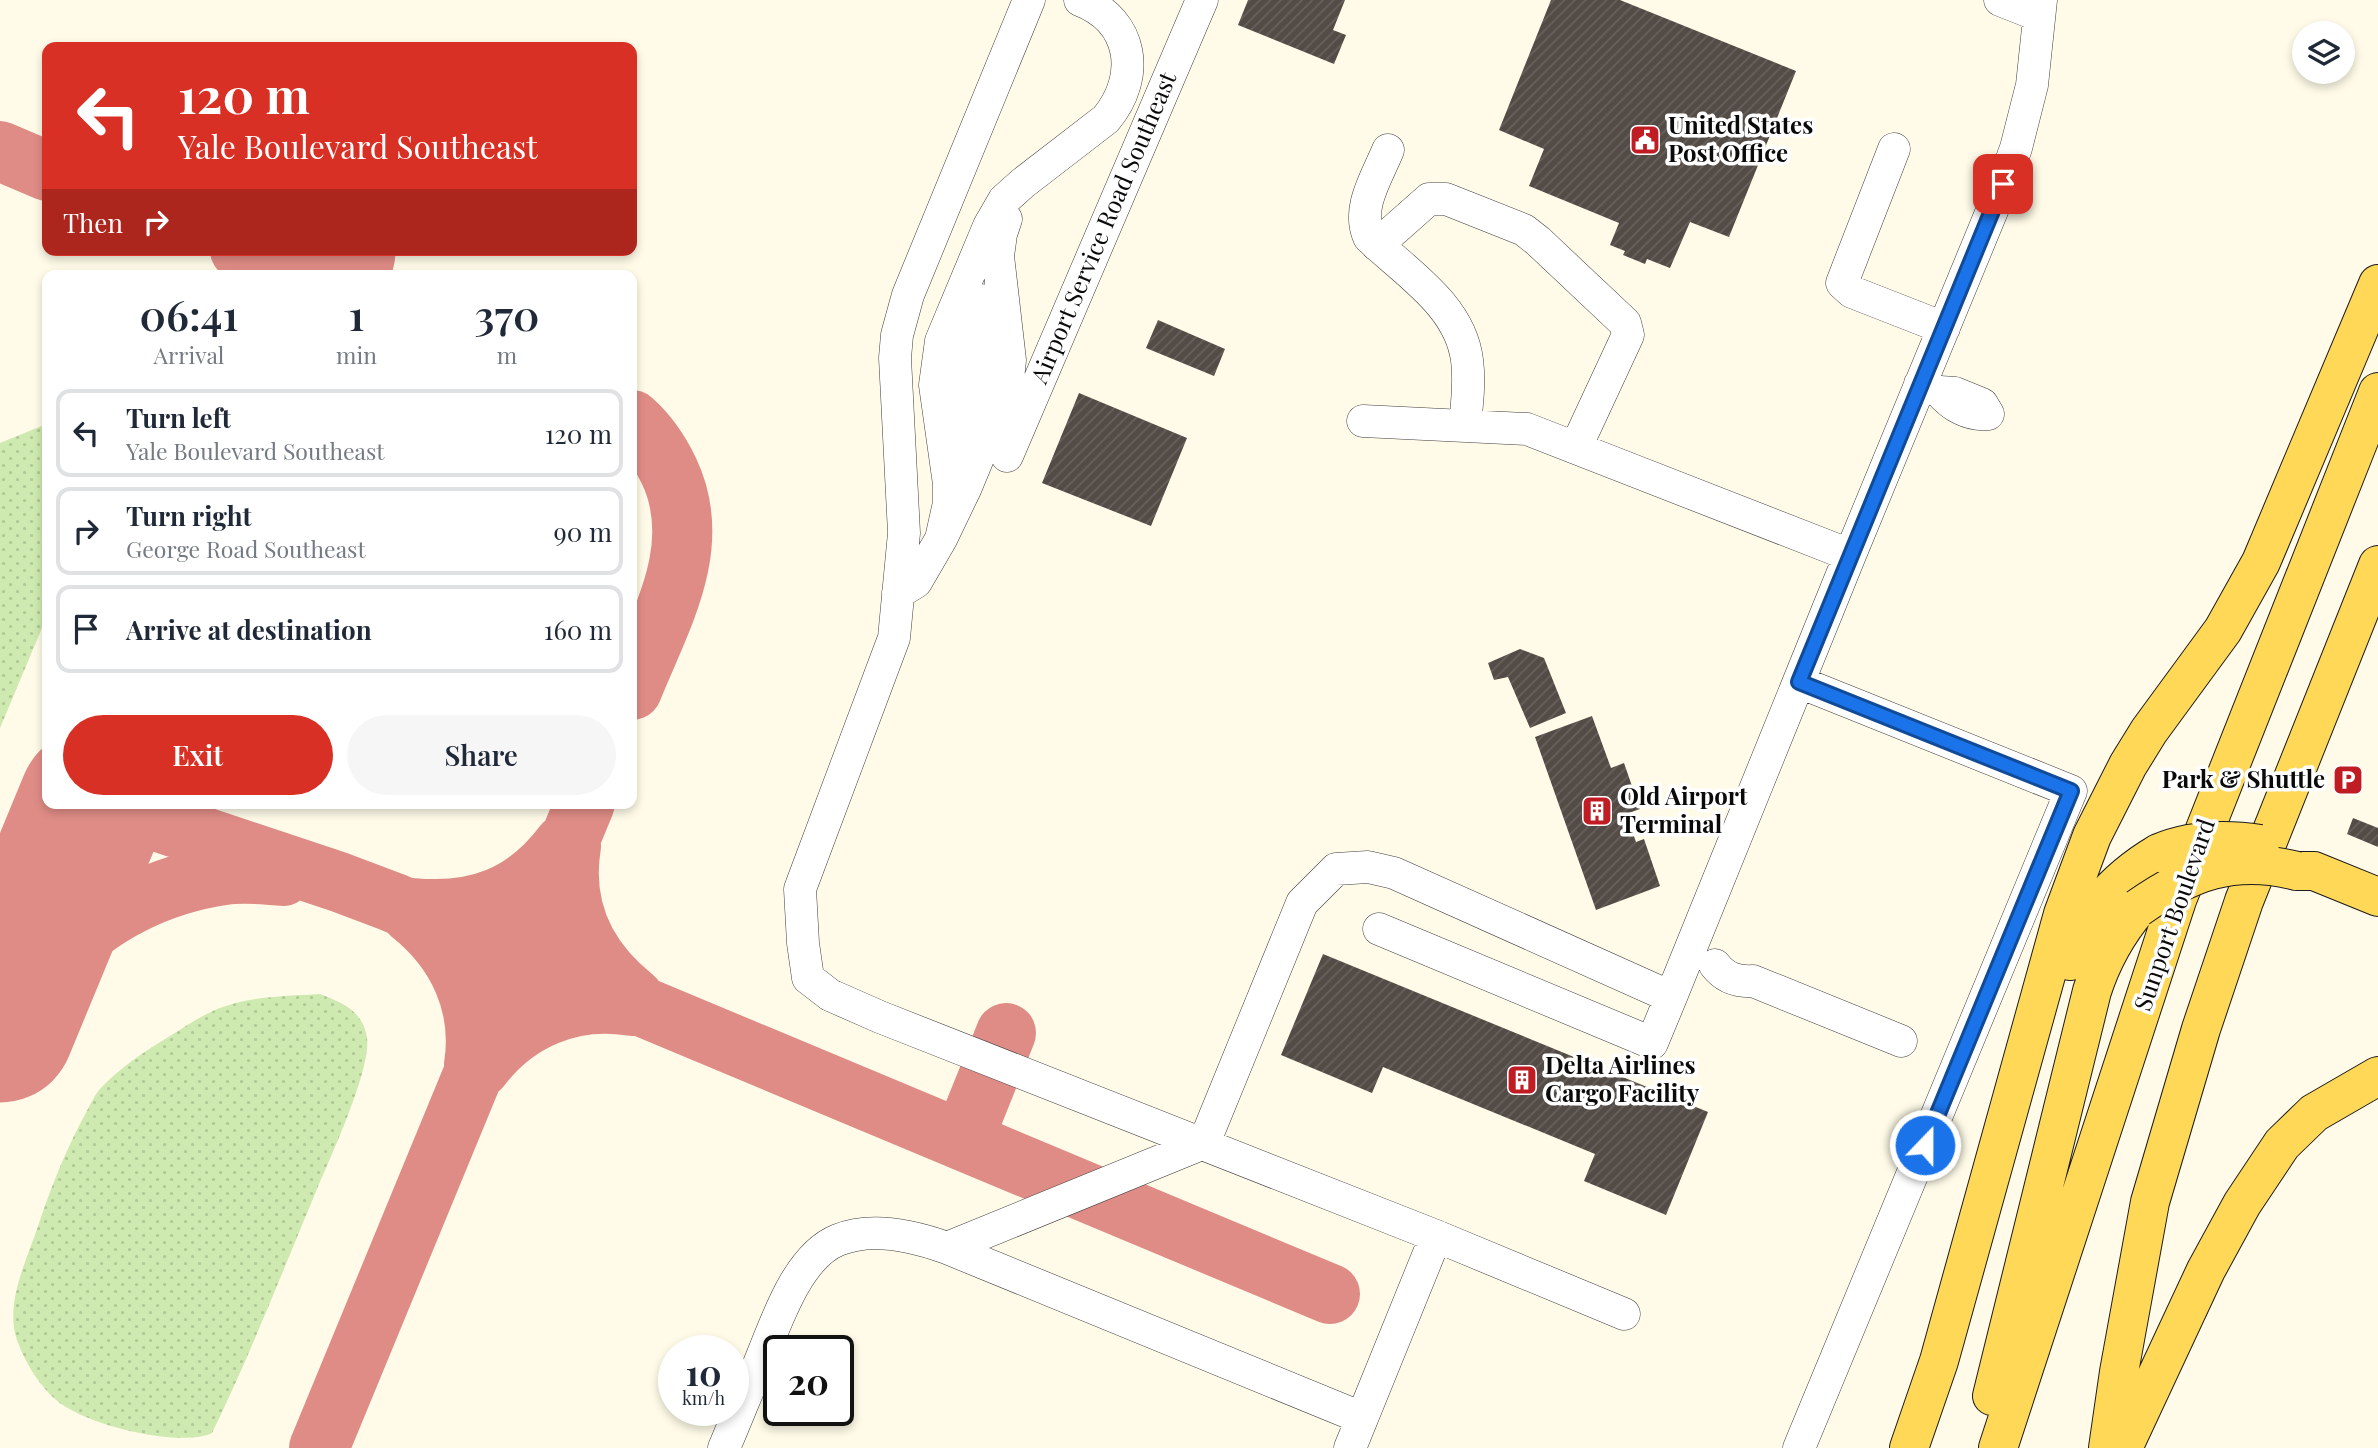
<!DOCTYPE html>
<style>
:root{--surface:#fff;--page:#f6f6f7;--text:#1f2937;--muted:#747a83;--line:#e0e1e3;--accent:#d93025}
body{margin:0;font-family:"Playfair Display",serif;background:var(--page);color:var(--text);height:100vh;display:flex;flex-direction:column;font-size:26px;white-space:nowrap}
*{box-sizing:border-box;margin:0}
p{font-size:23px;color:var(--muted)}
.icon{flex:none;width:38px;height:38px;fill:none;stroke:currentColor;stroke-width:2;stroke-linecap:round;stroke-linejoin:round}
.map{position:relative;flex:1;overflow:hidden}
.sheet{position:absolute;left:42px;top:270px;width:595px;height:539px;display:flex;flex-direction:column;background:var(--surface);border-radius:14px;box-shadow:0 4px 10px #0003}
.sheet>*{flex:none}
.guide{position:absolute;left:42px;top:42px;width:595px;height:214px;border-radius:14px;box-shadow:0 4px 10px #0003;background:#d93025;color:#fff;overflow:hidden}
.buttons{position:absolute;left:2292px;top:21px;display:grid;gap:14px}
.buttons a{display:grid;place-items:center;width:63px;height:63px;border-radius:50%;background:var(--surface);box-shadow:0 4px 10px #0003;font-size:35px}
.speed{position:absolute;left:658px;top:1335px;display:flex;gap:14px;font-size:35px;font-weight:700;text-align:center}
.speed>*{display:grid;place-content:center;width:91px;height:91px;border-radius:50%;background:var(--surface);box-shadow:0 4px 10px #0003;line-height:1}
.speed small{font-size:18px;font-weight:400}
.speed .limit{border:4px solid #111;border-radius:10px;background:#fff;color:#111}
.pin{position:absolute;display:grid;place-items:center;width:60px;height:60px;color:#fff;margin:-30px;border-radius:14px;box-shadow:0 4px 10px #0006}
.me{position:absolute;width:77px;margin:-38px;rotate:22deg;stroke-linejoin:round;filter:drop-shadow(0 0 5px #0008)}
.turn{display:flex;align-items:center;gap:24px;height:147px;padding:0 21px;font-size:32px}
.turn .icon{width:91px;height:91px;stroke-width:2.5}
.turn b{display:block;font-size:49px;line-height:60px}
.then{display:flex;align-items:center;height:66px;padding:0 21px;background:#0003;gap:14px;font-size:26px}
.eta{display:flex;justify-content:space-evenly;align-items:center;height:119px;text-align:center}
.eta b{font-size:42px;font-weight:600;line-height:49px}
.action{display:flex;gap:14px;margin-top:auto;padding:14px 21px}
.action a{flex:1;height:80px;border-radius:42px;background:var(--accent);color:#fff;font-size:28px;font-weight:600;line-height:80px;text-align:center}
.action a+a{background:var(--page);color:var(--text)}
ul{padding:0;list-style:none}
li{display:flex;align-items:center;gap:21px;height:88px;margin:0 14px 10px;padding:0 7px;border:4px solid var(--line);border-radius:14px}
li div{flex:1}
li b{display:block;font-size:26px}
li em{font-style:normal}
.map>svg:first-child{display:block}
</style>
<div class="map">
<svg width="2378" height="1448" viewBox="0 0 2378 1448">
<defs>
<pattern id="grass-dots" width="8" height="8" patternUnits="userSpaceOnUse" patternTransform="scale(1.75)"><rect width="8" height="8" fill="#ceeab0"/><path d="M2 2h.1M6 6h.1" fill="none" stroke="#b0c796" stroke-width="1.8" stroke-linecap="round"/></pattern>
<pattern id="building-hatch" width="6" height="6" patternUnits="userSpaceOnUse" patternTransform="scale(1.75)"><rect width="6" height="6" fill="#534b46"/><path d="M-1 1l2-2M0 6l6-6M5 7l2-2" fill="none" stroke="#67605c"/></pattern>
</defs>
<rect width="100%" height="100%" fill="#fffbe8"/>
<path fill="url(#grass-dots)" d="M44,425L47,426V616L0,728V443Z
M320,994C343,1003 363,1011 367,1038C371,1070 331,1156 317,1189C283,1270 251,1353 212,1433C181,1448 85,1426 55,1399C38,1384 23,1359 16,1337C6,1302 26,1261 37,1229C50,1190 62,1159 81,1122C87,1112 92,1099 99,1090C119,1068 145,1051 170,1036C188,1025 206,1012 226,1006C255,996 290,996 320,994Z"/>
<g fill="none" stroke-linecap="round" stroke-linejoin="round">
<path stroke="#e08c86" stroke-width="60" d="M0,151L47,171
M240,250L298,275
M632,420C648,434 660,452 669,471C705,547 660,620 632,690
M102,803L339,882L392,902L1330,1294
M571,846C561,908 586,960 634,998
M413,908C476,914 525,896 564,844
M410,913C458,951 483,1005 474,1065
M0,1035C18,1011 36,985 56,962C98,914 161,884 224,875C243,872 263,874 283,876
M480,1068C516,1020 572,996 632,1006
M963,1140L1006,1033
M319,1448L585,803"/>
<path stroke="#e08c86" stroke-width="149" d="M311,275L321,250
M0,1028L93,803"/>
</g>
<path fill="url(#building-hatch)" d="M1248,0H1345L1333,30L1346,35L1334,64L1238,25Z
M1551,0H1620L1796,71L1729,237L1690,222L1670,268L1647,259L1645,264L1623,255L1625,251L1610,245L1619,223L1529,186L1544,149L1499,130Z
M1158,320L1225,349L1214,376L1146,348Z
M1079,393L1187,438L1151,526L1042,483Z
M1520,649L1544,658L1566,713L1530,728L1508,677L1494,680L1488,663Z
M1592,716L1611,768L1624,763L1640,809L1626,814L1636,842L1644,839L1660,886L1596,910L1535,737Z
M2353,818L2378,828V847L2347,834Z
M1323,954L1708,1112L1666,1215L1584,1181L1595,1154L1383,1067L1372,1093L1281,1055Z"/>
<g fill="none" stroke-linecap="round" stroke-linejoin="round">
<g stroke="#3d3d3d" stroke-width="33">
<path id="minor" d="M1029,0L908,295L897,335L895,358L904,533L894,638L800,889L803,943L808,978L830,995L880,1017L1436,1236L1624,1314
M2000,0L2038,15
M1894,149L1842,283L1852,292L1944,328
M1388,150C1377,177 1356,208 1369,237C1406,273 1460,305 1467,360C1470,382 1467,403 1465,425
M1377,245L1429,199H1446L1524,230L1538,241L1625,323L1628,335L1576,447
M981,300L990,405
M957,318C954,369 972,418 969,469
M1920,384L1940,392L1955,393L1982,404L1988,414C1969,416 1952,406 1940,392
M1363,421L1527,429L1850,555
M1007,456L1202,0
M941,539L949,503V484L935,385L941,341L989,226L1004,200L1023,183L1106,119C1141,77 1134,21 1080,0
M898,593L916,582L941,539L966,487L1007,388L1010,360L998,256L1001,234L1006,219
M1799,682L2071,791L1799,1448
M1379,929L1652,1043L1671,997
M1715,965C1725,978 1737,982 1753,981L1901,1041
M947,1248L1204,1143L1302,903L1336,869L1368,867L1394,873L1671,997L1850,555L2003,184L2016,148L2032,85L2041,0
M724,1448C736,1420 747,1392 759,1364C775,1326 796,1257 838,1240C872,1226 914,1236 947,1248L1362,1418
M1350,1448L1436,1236"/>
</g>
<g stroke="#1b1b1b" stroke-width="40">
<path id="major" d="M2297,871H2314L2378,897
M2070,961C2084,913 2117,878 2159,853
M1992,1396L2092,991C2102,960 2116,934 2138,908
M1909,1448L1939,1361L2063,914L2092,836L2128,765L2149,731L2223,630L2261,562L2378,284
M1998,1448L2177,900L2378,392
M2108,1448L2119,1372L2150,1202L2201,1029L2244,901L2378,565
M2123,1448L2206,1270L2242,1204L2282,1144L2314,1113L2378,1076"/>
</g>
<use href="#minor" stroke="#fff" stroke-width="32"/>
<use href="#major" stroke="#ffd858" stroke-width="38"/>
<g stroke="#1b1b1b" stroke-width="40" stroke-linecap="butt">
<path id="major-bridge" d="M2159,853C2190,840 2227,839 2260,844
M2138,908C2189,872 2233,855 2297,871"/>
</g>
<use href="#major-bridge" stroke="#ffd858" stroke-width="38"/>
</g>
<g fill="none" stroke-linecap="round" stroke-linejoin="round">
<g stroke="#114b97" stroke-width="18">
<path id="route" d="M1925,1145L2071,791L1799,682L2003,184"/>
</g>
<use href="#route" stroke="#1a73e8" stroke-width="12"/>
</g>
<defs>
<g id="civic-square" transform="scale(1.575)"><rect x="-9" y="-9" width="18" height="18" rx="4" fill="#c01c23" stroke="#fff"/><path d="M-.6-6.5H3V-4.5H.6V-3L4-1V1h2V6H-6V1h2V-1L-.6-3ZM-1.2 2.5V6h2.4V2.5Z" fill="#fff"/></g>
<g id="parking-square" transform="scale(1.575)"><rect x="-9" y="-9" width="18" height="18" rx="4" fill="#c01c23" stroke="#fff"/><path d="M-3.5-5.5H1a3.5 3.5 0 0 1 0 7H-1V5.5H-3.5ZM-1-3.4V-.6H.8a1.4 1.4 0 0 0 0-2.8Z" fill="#fff"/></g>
<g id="building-square" transform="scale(1.575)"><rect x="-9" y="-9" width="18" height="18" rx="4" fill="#c01c23" stroke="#fff"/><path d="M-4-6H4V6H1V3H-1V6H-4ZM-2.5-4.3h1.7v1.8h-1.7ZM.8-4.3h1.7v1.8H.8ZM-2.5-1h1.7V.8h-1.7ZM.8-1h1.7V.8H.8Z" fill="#fff"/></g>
</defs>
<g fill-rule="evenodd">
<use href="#civic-square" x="1645" y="140"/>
<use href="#parking-square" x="2348" y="780"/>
<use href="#building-square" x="1597" y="811"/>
<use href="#building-square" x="1522" y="1080"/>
</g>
<g text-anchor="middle" stroke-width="7" stroke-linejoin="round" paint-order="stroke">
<g font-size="24" font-weight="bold" fill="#0a0a0a" stroke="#fff" text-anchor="start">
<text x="1668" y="134">United States<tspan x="1668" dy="28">Post Office</tspan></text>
<text x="2325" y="788" text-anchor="end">Park &amp; Shuttle</text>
<text x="1620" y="805">Old Airport<tspan x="1620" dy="28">Terminal</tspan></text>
<text x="1545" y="1074">Delta Airlines<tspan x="1545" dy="28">Cargo Facility</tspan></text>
</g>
<g font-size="24" fill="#0a0a0a" stroke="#fff">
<text transform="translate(1104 228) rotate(-67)" y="8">Airport Service Road Southeast</text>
<text transform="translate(2175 915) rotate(-71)" y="8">Sunport Boulevard</text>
</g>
</g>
</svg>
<div class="buttons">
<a><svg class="icon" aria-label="layers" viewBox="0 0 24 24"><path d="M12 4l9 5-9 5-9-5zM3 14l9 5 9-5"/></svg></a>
</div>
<div class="speed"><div>10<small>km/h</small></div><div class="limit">20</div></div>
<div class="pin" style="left:2003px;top:184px;background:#d93025"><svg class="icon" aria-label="arrive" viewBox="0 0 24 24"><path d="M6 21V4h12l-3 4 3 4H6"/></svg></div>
<svg class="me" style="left:1925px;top:1145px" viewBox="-20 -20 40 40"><circle r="17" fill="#1a73e8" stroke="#fff" stroke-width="3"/><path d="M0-11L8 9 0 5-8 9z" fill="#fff"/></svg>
<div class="guide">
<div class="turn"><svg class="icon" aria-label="left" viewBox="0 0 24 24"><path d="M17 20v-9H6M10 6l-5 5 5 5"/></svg><div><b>120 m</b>Yale Boulevard Southeast</div></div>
<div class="then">Then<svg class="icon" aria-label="right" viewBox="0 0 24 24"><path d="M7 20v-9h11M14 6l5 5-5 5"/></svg></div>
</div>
<section class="sheet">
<div class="eta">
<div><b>06:41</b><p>Arrival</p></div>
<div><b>1</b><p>min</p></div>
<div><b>370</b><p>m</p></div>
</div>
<ul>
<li><svg class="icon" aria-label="left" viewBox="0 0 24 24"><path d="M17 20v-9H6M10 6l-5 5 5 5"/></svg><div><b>Turn left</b><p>Yale Boulevard Southeast</p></div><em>120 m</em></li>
<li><svg class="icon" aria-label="right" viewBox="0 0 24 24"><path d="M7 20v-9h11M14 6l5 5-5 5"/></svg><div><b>Turn right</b><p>George Road Southeast</p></div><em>90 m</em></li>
<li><svg class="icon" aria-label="arrive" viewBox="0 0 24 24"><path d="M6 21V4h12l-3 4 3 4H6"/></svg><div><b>Arrive at destination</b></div><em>160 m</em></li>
</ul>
<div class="action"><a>Exit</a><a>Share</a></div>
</section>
</div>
